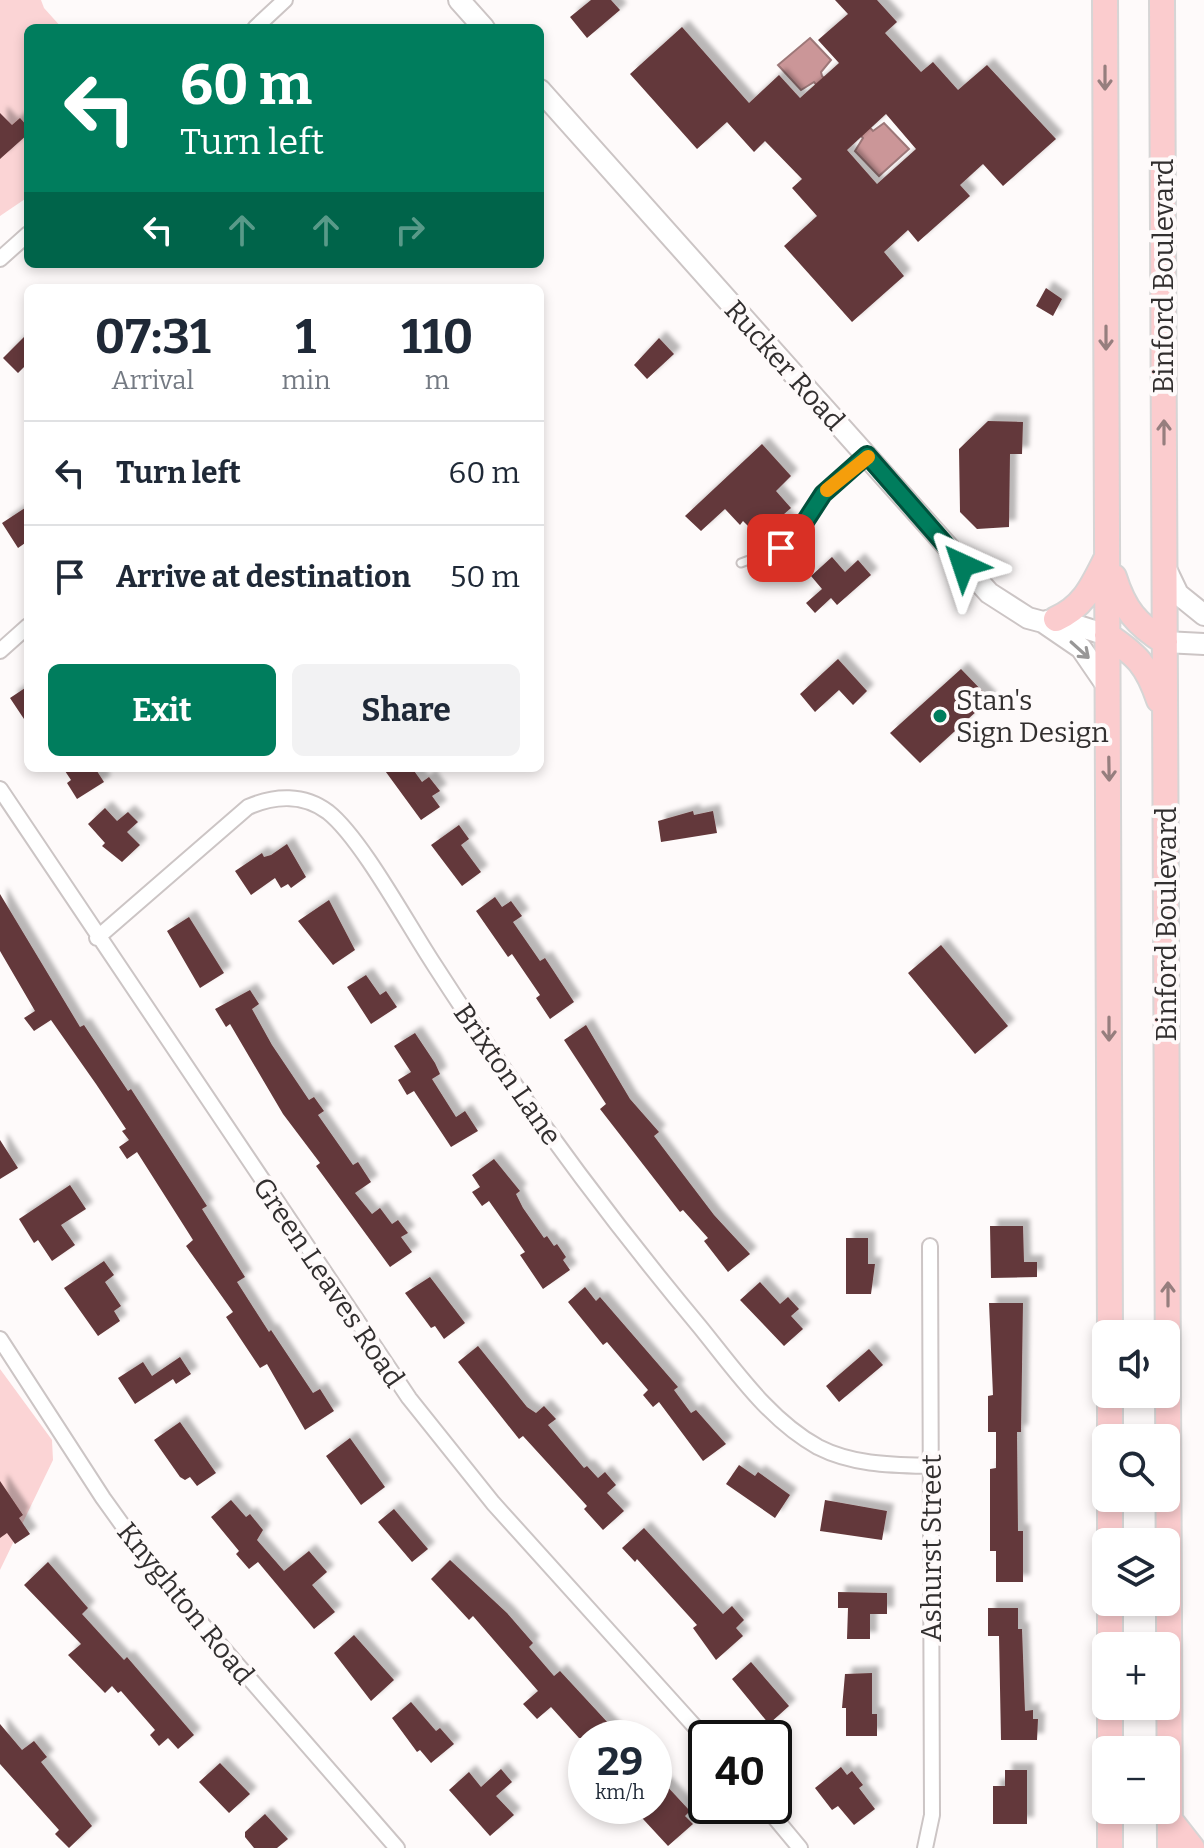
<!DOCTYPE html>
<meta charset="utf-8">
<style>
:root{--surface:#fff;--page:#f2f2f3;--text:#1f2937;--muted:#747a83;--line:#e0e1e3;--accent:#007d5d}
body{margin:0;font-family:Bitter,serif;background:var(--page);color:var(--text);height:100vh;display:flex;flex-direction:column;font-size:30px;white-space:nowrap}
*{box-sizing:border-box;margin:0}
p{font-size:26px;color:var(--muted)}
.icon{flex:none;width:44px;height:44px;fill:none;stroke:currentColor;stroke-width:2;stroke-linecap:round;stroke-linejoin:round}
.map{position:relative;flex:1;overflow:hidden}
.drawer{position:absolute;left:24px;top:284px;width:520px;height:488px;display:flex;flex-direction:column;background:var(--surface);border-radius:12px;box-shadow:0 4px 12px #0003}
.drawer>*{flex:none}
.top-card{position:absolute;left:24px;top:24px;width:520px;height:244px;border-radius:12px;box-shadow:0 4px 12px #0003;background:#007d5d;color:#fff;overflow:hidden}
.tools{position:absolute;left:1092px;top:1320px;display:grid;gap:16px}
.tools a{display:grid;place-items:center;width:88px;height:88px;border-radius:12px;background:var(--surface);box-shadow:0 4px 12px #0003;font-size:40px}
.speed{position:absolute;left:568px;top:1720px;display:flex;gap:16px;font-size:40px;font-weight:700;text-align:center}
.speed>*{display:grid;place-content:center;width:104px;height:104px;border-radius:50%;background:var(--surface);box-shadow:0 4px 12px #0003;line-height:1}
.speed small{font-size:20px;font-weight:400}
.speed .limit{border:4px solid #111;border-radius:12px;background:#fff;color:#111}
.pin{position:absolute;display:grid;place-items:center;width:68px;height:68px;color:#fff;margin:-34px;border-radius:16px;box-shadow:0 4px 12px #0006}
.me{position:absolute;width:88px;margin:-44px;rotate:318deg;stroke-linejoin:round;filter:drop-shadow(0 0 6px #0008)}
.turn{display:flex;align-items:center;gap:28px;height:168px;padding:0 24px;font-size:36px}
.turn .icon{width:104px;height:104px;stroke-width:2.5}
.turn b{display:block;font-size:56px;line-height:68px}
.lanes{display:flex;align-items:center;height:76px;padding:0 24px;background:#0003;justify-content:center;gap:40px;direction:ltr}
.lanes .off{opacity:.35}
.eta{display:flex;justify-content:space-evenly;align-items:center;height:136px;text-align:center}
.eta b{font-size:48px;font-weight:700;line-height:56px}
.action{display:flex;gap:16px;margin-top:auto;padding:16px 24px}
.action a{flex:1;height:92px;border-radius:12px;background:var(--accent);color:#fff;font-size:32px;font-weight:700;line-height:92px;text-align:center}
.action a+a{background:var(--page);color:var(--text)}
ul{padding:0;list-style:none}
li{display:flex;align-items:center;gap:24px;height:104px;padding:0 24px;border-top:2px solid var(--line)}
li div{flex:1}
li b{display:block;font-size:30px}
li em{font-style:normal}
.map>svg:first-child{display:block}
</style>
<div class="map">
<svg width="1204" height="1848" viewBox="0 0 1204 1848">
<defs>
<filter id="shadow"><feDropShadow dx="7" dy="-7" stdDeviation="2" flood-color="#0004"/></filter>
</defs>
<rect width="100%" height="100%" fill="#fefafa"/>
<path fill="#fbd4d5" d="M0,0H41L44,8L62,28H28V197L0,216Z
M0,1369L52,1440L53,1460L0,1570Z"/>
<path fill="#cb9698" stroke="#9d7778" stroke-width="2" d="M810,38L831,60L821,72L822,76L873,131L884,123L909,149L879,176L855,151L863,138L814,82L801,90L778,65Z"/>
<path fill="#64383a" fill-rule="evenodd" filter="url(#shadow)" d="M591,0H611L620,10L587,38L570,17Z
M835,0H877L897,22L885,33L921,72L933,62L958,90L987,65L1056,139L1003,186L983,164L960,185L970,196L918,242L908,230L884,252L904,276L852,322L784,246L817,216L792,188L802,179L765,141L754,152L727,122L697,149L630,74L682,27L749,103L779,75L800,98L839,63L818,40L848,14ZM886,114L916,149L877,184L847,150Z
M0,113L12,125L20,118L28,127V134L0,159Z
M1046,288L1062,299L1053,316L1036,306Z
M28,333V363L18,373L3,358Z
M659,338L674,354L647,379L634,365Z
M988,421L1023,422L1022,454H1010L1009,527L977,529L960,512L959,449Z
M762,444L791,476L776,491L791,508L783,515L794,527L778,542L767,530L759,537L743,521L740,525L725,509L701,531L685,516Z
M28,506V541L18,548L2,523Z
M832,557L845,572L858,560L871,575L837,605L831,598L815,613L806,603L822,589L811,576Z
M838,659L867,691L853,705L839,690L815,712L800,694Z
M961,669L990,699L920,763L890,733Z
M28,686V725L10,698Z
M63,768H95L104,782L77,799L67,783L71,780Z
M383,768H412L422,782L429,777L440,791L432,796L440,807L421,820Z
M105,808L117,821L128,812L138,822L127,832L140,845L122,862L102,846L105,843L88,824Z
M693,811L694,815L713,811L717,833L661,842L658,821Z
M459,825L469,839L461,845L481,872L462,886L431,845Z
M287,844L306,877L291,888L288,884L281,888L275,878L251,895L235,871L262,853L264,857L271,855Z
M0,894L80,1027L84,1025L128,1091L131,1089L207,1206L202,1209L245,1277L237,1282L269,1332L271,1330L313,1393L320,1389L334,1411L305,1430L267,1364L260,1368L226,1317L233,1312L186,1246L193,1240L137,1152L127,1159L119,1147L129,1140L122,1131L126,1129L96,1084L51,1020L34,1031L24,1018L35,1011L0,951Z
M495,897L502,907L511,901L522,916L513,922L540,961L545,958L574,1002L550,1019L536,998L540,995L512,954L508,957L476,911Z
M329,900L355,950L333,965L298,921Z
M189,917L224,973L200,988L167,931Z
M941,945L1008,1026L975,1054L908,973Z
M366,975L380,995L386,991L397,1007L371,1024L347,987Z
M250,990L259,1004L252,1009L272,1045L309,1100L314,1097L324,1111L318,1115L353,1165L358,1162L371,1182L355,1193L372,1214L380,1208L392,1224L398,1220L408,1233L401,1237L412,1252L390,1267L316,1166L320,1163L283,1114L230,1024L226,1027L215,1009Z
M586,1025L630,1099L659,1132L654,1136L714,1215L750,1254L728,1272L704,1241L708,1238L683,1210L680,1212L600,1109L606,1104L564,1040Z
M415,1033L435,1063L440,1074L432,1079L456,1117L465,1111L478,1131L451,1147L414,1091L407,1095L398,1080L411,1072L394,1046Z
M0,1140L18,1168L0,1179Z
M494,1159L520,1191L516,1194L523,1208L544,1238L547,1236L554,1246L557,1244L566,1257L563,1260L570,1270L543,1289L520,1255L525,1252L489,1201L482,1206L472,1192L480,1187L472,1175Z
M70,1185L86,1209L61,1225L75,1245L52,1261L38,1240L34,1243L19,1219Z
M990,1226H1023L1024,1262H1037V1277L991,1278Z
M846,1238H868V1264H875L871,1294H846Z
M104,1261L114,1275L105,1282L121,1306L114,1311L120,1321L98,1336L64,1288Z
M430,1277L465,1323L444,1339L435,1326L431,1328L405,1293Z
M760,1282L780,1304L788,1297L799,1309L791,1316L803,1329L784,1346L740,1300Z
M585,1287L596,1301L600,1297L678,1387L674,1390L691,1413L696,1410L726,1444L703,1461L659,1402L653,1407L643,1395L648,1390L607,1342L603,1345L568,1302Z
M989,1303H1023L1021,1432H1017L1018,1531H1023V1582H996V1551H990V1469L996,1468V1432H988V1396L993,1395Z
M478,1346L527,1407L536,1413L544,1406L556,1419L548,1425L584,1468L587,1466L598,1478L605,1472L616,1485L607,1493L624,1511L603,1530L584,1509L587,1506L523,1436L519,1439L458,1362Z
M869,1349L883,1365L839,1402L826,1386Z
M180,1357L191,1374L176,1384L173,1379L135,1404L118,1378L143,1362L152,1376Z
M180,1422L216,1473L197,1486L190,1477L185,1480L180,1477L154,1440Z
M350,1438L385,1487L361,1505L326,1456Z
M739,1465L755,1476L758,1472L790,1495L775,1518L726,1484Z
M0,1481L23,1515L19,1518L30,1534L15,1544L7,1533L0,1538Z
M231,1500L246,1517L250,1514L263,1530L257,1540L284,1571L309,1551L327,1572L312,1585L335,1612L314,1629L258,1562L249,1569L236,1554L239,1551L211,1517Z
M825,1500L887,1511L882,1540L820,1531Z
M394,1509L428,1549L412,1562L378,1522Z
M644,1528L723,1614L732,1606L744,1620L736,1628L743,1636L716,1660L693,1628L697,1625L637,1559L635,1562L622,1548Z
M450,1560L507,1613L533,1643L529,1647L554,1676L560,1671L622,1738H579L551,1707L537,1719L523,1704L538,1691L473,1616L469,1620L431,1579Z
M48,1562L88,1608L82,1614L124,1660L127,1657L194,1735L178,1749L168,1738L159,1746L150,1735L155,1730L121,1691L118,1693L112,1686L105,1693L68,1655L81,1644L24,1585Z
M838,1592L887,1593V1614H870V1639H847L848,1608H838Z
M988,1608H1018V1629H1022L1025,1711L1033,1710V1719H1038L1037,1740H1001L999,1636H988Z
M354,1635L394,1680L371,1701L334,1653Z
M751,1662L789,1706L769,1724L732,1679Z
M872,1673V1714H877V1736H846V1708H842L845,1674Z
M411,1702L436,1731L440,1728L454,1744L431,1763L420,1750L417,1752L392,1718Z
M0,1724L22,1750L34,1741L47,1757L41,1762L92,1826L69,1848L55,1834L59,1830L0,1764Z
M220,1763L250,1794L229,1813L199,1782Z
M841,1767L847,1775L852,1771L863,1785L859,1788L875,1809L854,1825L838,1806L832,1810L815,1788Z
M501,1769L512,1782L496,1796L514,1815L490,1836L449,1790L469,1772L481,1787Z
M1005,1770H1027V1824H993V1786H1005Z
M664,1783L690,1811L685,1816L693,1824L668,1846L631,1806H654V1792Z
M265,1814L288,1839L277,1848H254L245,1837V1832Z"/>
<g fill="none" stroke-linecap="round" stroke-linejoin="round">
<g stroke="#ccc5c5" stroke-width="11">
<path id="lane" d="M741,563L781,548L799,531L823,494L865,456"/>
</g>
<g stroke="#ccc5c5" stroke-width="18">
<path id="street" d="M255,28L285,0
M0,259L28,234
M0,651L28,626
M0,789L409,1398L493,1503L706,1739
M97,938L248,807C275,795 304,794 328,812C362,839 409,927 435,966C516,1092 604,1212 700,1327C735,1370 769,1420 818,1447C853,1465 892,1465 931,1466
M0,1339L103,1498L154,1569L397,1848
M765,1806L800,1848
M925,1848L932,1815L930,1246"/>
</g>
<g stroke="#ccc5c5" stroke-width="24">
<path id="secondary" d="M459,0L484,28
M540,90L989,593L1028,618L1043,622L1056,619L1107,635
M1165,567L1178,594L1204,615
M1043,622L1081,648L1107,686
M1165,642L1204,644"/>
</g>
<g stroke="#d6d5d5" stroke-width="28">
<path id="primary" d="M1105,0L1110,1334
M1162,0L1170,1848
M1114,577C1124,609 1136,624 1165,642
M1056,619C1083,607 1092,587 1105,561
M1107,635C1137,655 1147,665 1159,700
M1110,1394V1438
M1110,1498V1542
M1110,1602V1646
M1110,1706V1750
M1110,1810V1848
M1170,1820L1192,1848"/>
</g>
<use href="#lane" stroke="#fff" stroke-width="7"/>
<use href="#street" stroke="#fff" stroke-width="14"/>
<use href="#secondary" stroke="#fff" stroke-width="20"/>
<use href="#primary" stroke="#fbccce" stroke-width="24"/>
</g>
<defs><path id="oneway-shaft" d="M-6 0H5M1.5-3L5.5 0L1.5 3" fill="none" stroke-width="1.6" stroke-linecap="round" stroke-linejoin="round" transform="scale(2)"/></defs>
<g stroke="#967e7e">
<use href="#oneway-shaft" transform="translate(1105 78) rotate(90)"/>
<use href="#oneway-shaft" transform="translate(1106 338) rotate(90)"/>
<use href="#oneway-shaft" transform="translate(1164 432) rotate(-90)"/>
<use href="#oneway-shaft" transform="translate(1109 769) rotate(89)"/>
<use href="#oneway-shaft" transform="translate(1109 1029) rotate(90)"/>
<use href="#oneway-shaft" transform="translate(1168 1294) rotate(-90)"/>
</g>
<use stroke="#989797" href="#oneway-shaft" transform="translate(1080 650) rotate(42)"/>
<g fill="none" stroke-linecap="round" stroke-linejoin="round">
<g stroke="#00513c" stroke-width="20">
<path id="route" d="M781,548L799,531L823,494L867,455L963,565"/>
</g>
<use href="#route" stroke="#007d5d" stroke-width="14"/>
<path stroke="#f59e0b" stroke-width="14" d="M827,490L868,457"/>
</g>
<circle fill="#007d5d" stroke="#fefafa" stroke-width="3" cx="940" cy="716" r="8"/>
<g text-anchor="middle" stroke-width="8" stroke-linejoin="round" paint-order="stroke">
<g font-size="28" fill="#322f2f" stroke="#fefafa">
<text transform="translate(1163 276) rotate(-90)" y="10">Binford Boulevard</text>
<text transform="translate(785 365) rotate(48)" y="10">Rucker Road</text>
<text transform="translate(1166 924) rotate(-90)" y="10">Binford Boulevard</text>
<text transform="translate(508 1074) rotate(55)" y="10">Brixton Lane</text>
<text transform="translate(329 1282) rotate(56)" y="10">Green Leaves Road</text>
<text transform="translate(931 1548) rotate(-90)" y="10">Ashurst Street</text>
<text transform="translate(186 1603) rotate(51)" y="10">Knyghton Road</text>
</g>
<g font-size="28" fill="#322f2f" stroke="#fefafa" text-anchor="start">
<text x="956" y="710">Stan's<tspan x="956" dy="32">Sign Design</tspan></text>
</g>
</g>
</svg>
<div class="tools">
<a><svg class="icon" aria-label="sound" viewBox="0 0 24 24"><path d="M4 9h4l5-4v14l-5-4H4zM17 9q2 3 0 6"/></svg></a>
<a><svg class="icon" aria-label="search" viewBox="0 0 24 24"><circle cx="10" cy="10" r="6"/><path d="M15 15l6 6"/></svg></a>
<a><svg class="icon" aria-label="layers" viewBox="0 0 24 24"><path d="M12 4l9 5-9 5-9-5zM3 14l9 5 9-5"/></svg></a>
<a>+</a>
<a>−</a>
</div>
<div class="speed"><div>29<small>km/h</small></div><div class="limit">40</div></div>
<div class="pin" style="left:781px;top:548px;background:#d93025"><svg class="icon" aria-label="arrive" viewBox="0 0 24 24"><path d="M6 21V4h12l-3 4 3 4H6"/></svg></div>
<svg class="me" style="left:963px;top:565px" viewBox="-20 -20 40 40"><path d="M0-17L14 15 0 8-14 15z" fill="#007d5d" stroke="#fff" stroke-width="4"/></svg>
<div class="top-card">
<div class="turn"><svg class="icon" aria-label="left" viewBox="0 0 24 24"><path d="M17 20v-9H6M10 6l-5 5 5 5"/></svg><div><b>60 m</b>Turn left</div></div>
<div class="lanes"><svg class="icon" aria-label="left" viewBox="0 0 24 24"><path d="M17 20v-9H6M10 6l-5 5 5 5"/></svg><svg class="icon off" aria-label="ahead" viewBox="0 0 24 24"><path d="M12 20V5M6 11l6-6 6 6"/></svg><svg class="icon off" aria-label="ahead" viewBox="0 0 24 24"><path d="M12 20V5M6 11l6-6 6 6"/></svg><svg class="icon off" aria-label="right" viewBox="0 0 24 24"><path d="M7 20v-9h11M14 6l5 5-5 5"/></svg></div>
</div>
<section class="drawer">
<div class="eta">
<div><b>07:31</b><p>Arrival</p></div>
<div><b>1</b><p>min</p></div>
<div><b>110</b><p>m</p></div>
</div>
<ul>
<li><svg class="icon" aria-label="left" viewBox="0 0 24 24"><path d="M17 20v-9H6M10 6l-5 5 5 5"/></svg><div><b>Turn left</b></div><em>60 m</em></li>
<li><svg class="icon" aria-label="arrive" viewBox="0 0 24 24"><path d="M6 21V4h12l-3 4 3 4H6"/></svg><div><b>Arrive at destination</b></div><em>50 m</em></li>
</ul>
<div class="action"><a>Exit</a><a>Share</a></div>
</section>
</div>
